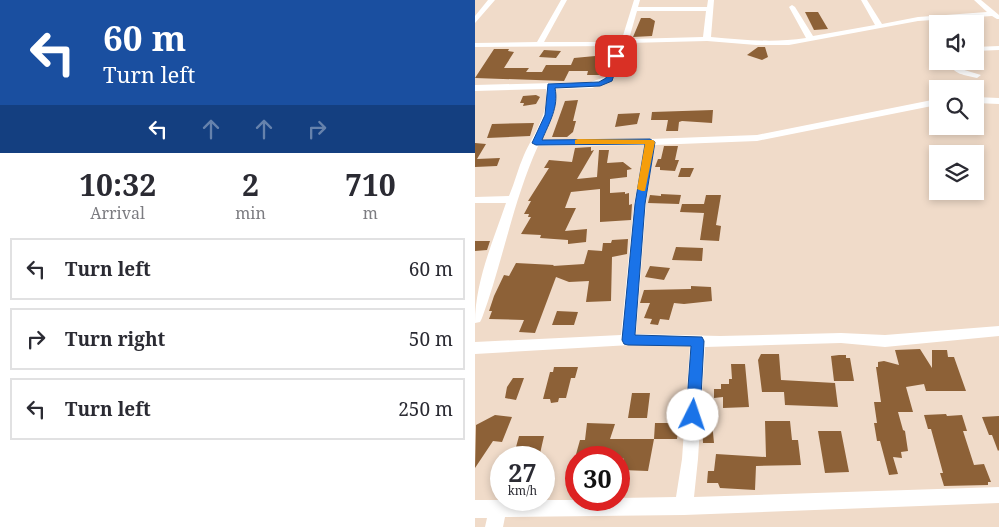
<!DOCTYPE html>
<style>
:root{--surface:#fff;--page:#f7f7f7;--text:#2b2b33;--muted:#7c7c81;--line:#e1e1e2}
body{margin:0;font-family:"Noto Serif",serif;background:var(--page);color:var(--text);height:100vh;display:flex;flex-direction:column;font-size:19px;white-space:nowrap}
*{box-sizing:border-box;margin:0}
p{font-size:16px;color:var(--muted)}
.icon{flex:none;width:28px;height:28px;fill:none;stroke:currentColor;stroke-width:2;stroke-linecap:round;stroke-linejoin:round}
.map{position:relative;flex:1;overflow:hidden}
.sheet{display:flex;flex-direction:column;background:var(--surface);width:475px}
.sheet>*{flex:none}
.guide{background:#1a4fa0;color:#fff;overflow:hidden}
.buttons{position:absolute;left:454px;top:15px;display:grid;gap:10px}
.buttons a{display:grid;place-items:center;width:55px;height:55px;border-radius:0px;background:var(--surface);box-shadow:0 2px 8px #0003;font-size:25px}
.speed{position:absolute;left:15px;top:446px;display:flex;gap:10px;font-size:25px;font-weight:700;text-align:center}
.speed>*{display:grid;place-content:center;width:65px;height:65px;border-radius:50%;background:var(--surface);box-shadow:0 2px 8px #0003;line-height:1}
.speed small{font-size:12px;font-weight:400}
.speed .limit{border:8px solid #d22;background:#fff;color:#111}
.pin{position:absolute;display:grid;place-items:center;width:42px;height:42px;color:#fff;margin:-21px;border-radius:10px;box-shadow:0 2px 8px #0006}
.me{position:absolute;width:55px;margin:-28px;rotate:4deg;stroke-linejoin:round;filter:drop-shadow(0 0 4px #0008)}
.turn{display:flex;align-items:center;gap:18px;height:105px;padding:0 20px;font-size:22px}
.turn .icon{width:65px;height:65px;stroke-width:2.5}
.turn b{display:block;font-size:35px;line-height:42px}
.lanes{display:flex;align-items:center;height:48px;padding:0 20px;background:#0003;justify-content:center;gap:25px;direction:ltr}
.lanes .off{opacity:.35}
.eta{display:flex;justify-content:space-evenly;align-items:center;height:85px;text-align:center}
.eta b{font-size:30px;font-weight:700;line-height:35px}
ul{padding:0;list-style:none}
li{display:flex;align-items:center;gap:15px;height:62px;margin:0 10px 8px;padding:0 10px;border:2px solid var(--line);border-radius:0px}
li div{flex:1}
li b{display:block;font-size:19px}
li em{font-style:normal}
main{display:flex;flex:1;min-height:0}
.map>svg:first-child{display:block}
</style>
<main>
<section class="sheet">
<div class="guide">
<div class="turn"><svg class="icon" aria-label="left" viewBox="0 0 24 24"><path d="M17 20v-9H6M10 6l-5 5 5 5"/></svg><div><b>60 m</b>Turn left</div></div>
<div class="lanes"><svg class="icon" aria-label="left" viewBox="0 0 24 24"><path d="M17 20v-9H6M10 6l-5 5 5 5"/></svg><svg class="icon off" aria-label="ahead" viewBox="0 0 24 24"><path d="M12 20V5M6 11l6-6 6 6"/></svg><svg class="icon off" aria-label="ahead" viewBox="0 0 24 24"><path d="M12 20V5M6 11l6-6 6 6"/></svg><svg class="icon off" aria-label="right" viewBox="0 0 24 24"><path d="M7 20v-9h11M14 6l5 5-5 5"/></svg></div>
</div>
<div class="eta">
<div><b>10:32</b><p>Arrival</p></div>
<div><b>2</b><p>min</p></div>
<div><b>710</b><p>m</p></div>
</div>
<ul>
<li><svg class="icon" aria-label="left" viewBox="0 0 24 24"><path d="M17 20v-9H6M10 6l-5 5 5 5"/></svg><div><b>Turn left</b></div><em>60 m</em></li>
<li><svg class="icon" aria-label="right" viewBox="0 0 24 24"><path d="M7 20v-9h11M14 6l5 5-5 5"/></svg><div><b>Turn right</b></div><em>50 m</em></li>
<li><svg class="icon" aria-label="left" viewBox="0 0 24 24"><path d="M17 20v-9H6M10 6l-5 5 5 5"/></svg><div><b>Turn left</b></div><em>250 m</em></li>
</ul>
</section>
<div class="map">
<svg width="524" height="527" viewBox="0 0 524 527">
<rect width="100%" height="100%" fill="#f0dbc9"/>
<path fill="#8d6137" d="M330,12H343L353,29L339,30Z
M166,18H175L180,21L177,36L158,37Z
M283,47H290L293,57L287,60L272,55Z
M19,49H34L33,51L39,52L29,68H54L51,72H67L71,65H96L99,58L131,55L125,68H127L124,75H112L113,71H94L89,81L0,78Z
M69,50L86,51L81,58L64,57Z
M61,95L65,97L61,104L48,106L49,103H45L48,96Z
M103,100L98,121H101L98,132L92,137H77L90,101Z
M238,110L237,123L207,121L204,122L203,131H191L193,120H176L177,112Z
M165,113L162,124L140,127L143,114Z
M59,123L55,136L12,138L17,124Z
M0,143L11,144L2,159L25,158L22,166L0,167Z
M189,146H203L200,160H204L200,171L185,170V167H180L183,159H186Z
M116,147V151L119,150L102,179L122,177L124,150H134L132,163L148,162L157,169L152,170V177L135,179V193L150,192V194L154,193V205L157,204L156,220L125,222V189L96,192L90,208H101L90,231L112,229L111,242L93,244V240L65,238L66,235L46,234L56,217H53L54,214H49L56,201H53L74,168H69L74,160L97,162L100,148Z
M206,168H219L215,177H203Z
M186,194L206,195L204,204L173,203L175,195L186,196Z
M231,195H246L241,225L246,226L244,241L225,240L229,213L205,212L207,204H229Z
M153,239L152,254L137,257L136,301L111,302L114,281L94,282L81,277L60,333L44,332L49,320L14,319L17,311H14L19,296L29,275L34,276L41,263L79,265L78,266L109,264L113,250L127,251L128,243H136L137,240Z
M0,241H15L12,250L0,251Z
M201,247L228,248L227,261L197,260Z
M175,266L195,268L189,280L170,277Z
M216,286L236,287L237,301L209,304L199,303L194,320L185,319L183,325L175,324L177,319L169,318L175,303H165L169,290L216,289Z
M82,311L103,312L99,325H77Z
M445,349L457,368V350H472L473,357H479L491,391H451L449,384L431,387L438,412H423L428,430L430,431L433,451L426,452L427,458L418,457L423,474L414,475L405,441H402L399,423H402L399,402H406L401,367H403V362L409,361L424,365L420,350Z
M286,354H304L306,380L360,383L363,407L310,405L309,392H287L283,360Z
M364,355H371V358H375L379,381H359L356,356Z
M256,364H270L274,407L248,408V397L239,398V389H246V384H254V379H257Z
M79,367H103L100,378H96L91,398H84L83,402L76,403L75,399H68L75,372H78Z
M38,378H49L41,400L30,398L32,387Z
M157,393H175L172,418H153Z
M471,414L472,416L487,415L492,431H488L499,465L509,464L516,482H513V485L469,486L465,473H468L456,429H453L449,415Z
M20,415L37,417L27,442L18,441L0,468L1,425Z
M524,416V450L523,451L517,435H514L507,417Z
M290,421H315L317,440H323L326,465L281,466L280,490L245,488L243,483H232L233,471H239L241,454L291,457Z
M227,422H237L239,443H228Z
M112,423L140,424L135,439H179L173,471L147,470L149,459L134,451L132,458H100L105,440H110Z
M180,423H204L202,439H179Z
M343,431H366L374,472L350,473Z
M44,436H69L64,458H38Z"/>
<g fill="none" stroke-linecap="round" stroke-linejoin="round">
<path fill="#fff" fill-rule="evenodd" d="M13,0H20L0,23V16Z
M86,0H92L69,42H146L159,0H165L163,7H232L233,0H239L236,37C268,40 299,43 331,38L314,7L317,5L320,7L338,36L400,25L386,0H392L407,24L443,17L512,12L499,0H506L524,15V19H522L517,16L443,21L314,45H281L232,41L153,43L143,61L137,81L117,88L80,89L78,113L66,140L175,139L282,135L462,99V105L282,141L179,145L171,204L161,334L245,336L366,333L410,335L524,326V336L410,347L366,343L230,347L223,459L219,497L524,487V503L209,515L30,517L28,527H10L12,518H0V500H144V498L201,497L207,459L215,346L173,344L0,354V342L146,335L159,204L170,145L63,146C38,201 28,261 7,318L5,322L0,323C0,282 18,241 31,203H0V197L34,196C40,182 43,168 49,155C59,133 74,114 71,89L0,91V85L116,82L130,77L135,61L143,46L0,47V43L62,42ZM162,11H231L228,37L154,39Z
M524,46V50L500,51V47Z
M473,61H481L486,69L506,75L502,78C490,75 478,75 473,61Z
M500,97L524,98V104L500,103Z"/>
</g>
<path fill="#1a73e8" stroke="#114b97" d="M139,54L145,56L137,81L125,86L80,88C84,107 74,123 67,140L175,139L180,142L170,204L160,335L227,337L229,341L225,415L223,419L218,421L213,419L211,415L216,346L153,345L149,344L147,340L160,204L170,144L61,145L57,143L70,115L73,84L124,82L131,78Z"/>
<path fill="#f59e0b" d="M103,139L178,140L180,142L170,191H167L162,189L170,144H100V140Z"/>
</svg>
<div class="buttons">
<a><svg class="icon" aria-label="sound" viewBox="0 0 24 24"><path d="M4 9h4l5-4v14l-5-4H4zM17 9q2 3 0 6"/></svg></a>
<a><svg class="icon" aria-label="search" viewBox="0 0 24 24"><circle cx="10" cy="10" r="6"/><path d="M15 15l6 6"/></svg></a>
<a><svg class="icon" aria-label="layers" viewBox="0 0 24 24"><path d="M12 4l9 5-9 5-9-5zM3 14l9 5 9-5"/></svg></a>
</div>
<div class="speed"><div>27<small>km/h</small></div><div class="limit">30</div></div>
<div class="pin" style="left:141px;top:56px;background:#d93025"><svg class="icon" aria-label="arrive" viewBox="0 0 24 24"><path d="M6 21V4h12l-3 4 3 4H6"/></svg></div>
<svg class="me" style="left:218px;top:415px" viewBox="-20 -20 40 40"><circle r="19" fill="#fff"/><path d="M0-13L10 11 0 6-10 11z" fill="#1a73e8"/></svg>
</div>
</main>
